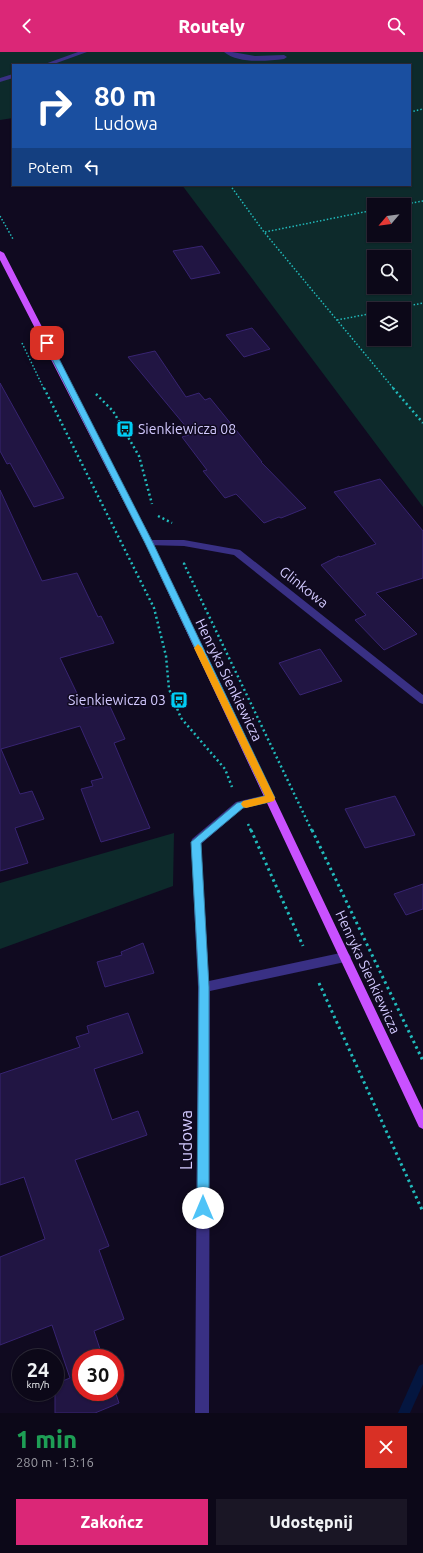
<!DOCTYPE html>
<html lang="pl">
<meta charset="utf-8">
<style>
:root{--surface:#0c0818;--page:#1a1625;--text:#f1f3f6;--muted:#9a9aa2;--line:#2c2937;--accent:#db2777}
body{margin:0;font-family:Ubuntu,sans-serif;background:var(--page);color:var(--text);height:100vh;display:flex;flex-direction:column;font-size:15px;white-space:nowrap}
*{box-sizing:border-box;margin:0}
p{font-size:13px;color:var(--muted)}
.icon{flex:none;width:22px;height:22px;fill:none;stroke:currentColor;stroke-width:2;stroke-linecap:round;stroke-linejoin:round}
.map{position:relative;height:1361px;overflow:hidden}
.details{display:flex;flex-direction:column;background:var(--surface);flex:1}
.details>*{flex:none}
.top-card{position:absolute;left:12px;top:12px;width:399px;height:122px;border-radius:0px;box-shadow:0 1px 3px #0004,0 0 0 1px var(--line);background:#1a4fa0;color:#fff;overflow:hidden}
.needle{width:26px;rotate:241deg}
.buttons{position:absolute;left:367px;top:146px;display:grid;gap:8px}
.buttons a{display:grid;place-items:center;width:44px;height:44px;border-radius:0px;background:var(--surface);box-shadow:0 1px 3px #0004,0 0 0 1px var(--line);font-size:20px}
.speed{position:absolute;left:12px;top:1297px;display:flex;gap:8px;font-size:20px;font-weight:700;text-align:center}
.speed>*{display:grid;place-content:center;width:52px;height:52px;border-radius:50%;background:var(--surface);box-shadow:0 1px 3px #0004,0 0 0 1px var(--line);line-height:1}
.speed small{font-size:10px;font-weight:400}
.speed .limit{border:6px solid #d22;background:#fff;color:#111}
.pin{position:absolute;display:grid;place-items:center;width:34px;height:34px;color:#fff;margin:-17px;border-radius:8px;box-shadow:0 2px 6px #0006}
.me{position:absolute;width:44px;margin:-22px;rotate:0deg;stroke-linejoin:round;filter:drop-shadow(0 0 3px #0008)}
.turn{display:flex;align-items:center;gap:14px;height:84px;padding:0 16px;font-size:18px}
.turn .icon{width:52px;height:52px;stroke-width:2.5}
.turn b{display:block;font-size:28px;line-height:34px}
.then{display:flex;align-items:center;height:38px;padding:0 16px;background:#0003;gap:8px;font-size:15px}
.round{display:grid;place-items:center;flex:none;width:42px;height:42px;border-radius:0px;background:var(--page)}
.summary{display:flex;align-items:center;justify-content:space-between;height:68px;padding:0 16px}
h1{font-size:24px;font-weight:800;line-height:30px;color:#1e9e55}
.action{display:flex;gap:8px;margin-top:auto;padding:8px 16px}
.action a{flex:1;height:46px;border-radius:0px;background:var(--accent);color:#fff;font-size:16px;font-weight:800;line-height:46px;text-align:center}
.action a+a{background:var(--page);color:var(--text)}
header{display:flex;justify-content:space-between;align-items:center;height:52px;padding:0 16px;background:var(--accent);color:#fff;font-size:18px;font-weight:800}
.map>svg:first-child{display:block}
</style>
<header><svg class="icon" aria-label="back" viewBox="0 0 24 24"><path d="M15 5l-7 7 7 7"/></svg>Routely<svg class="icon" aria-label="search" viewBox="0 0 24 24"><circle cx="10" cy="10" r="6"/><path d="M15 15l6 6"/></svg></header>
<div class="map">
<svg width="423" height="1361" viewBox="0 0 423 1361">
<rect width="100%" height="100%" fill="#100a20"/>
<path fill="#0d2a2b" fill-rule="evenodd" d="M0,0H423V455L182,133H410V13H13V66L0,68ZM374,153H404V183H374ZM374,205H404V235H374ZM374,257H404V287H374Z
M174,781L173,834L0,897V831Z"/>
<g fill="none" stroke-linecap="round" stroke-linejoin="round">
<path fill="#041640" fill-rule="evenodd" d="M423,1312V1332L410,1361H398L419,1314Z"/>
</g>
<path fill="#211543" stroke="#382472" d="M202,194L220,221L191,227L173,199Z
M252,276L270,297L244,305L226,283Z
M155,299L186,345L199,341L205,348L210,346L262,410H261L306,456L281,466L279,465L264,471L236,442L225,446L203,419L207,418L182,385L192,382L128,305Z
M0,331L64,446L34,455L10,411L7,412L0,399Z
M380,427L423,479V526L376,541L417,582L384,598L355,568L366,563L321,513L339,504L340,505L376,492L334,440Z
M0,438L42,529L77,521L98,565L101,564L114,591L60,606L84,656L108,650L125,687L114,691L150,776L101,790L81,737L93,734L91,729L103,726L80,674L1,697L20,742L32,739L44,767L15,776L28,811L0,819Z
M320,597L342,629L300,643L279,611Z
M395,744L415,783L365,796L345,757Z
M423,832V857L406,863L394,842Z
M143,891L154,921L105,935L97,910L122,903L121,900Z
M128,961L143,1001L94,1017L112,1068L138,1059L147,1083L75,1108L109,1194L99,1198L124,1267L94,1279L103,1306H81V1340L115,1339L119,1351L95,1361H55V1332L70,1326L52,1273L0,1293V1205L45,1187L24,1125L0,1133V1022L80,995L76,985L89,981L87,974Z"/>
<g fill="none" stroke-linecap="round" stroke-linejoin="round">
<path stroke="#21bbbc" stroke-width="1.5" stroke-dasharray="1.5 2" stroke-linecap="butt" d="M410,60L423,57
M230,133L264,180L394,337
M401,153L423,149
M0,164L13,187
M265,180L374,158
M393,257L423,251
M337,268L374,261
M22,291L44,337"/>
<path stroke="#21bbbc" stroke-width="2.5" stroke-dasharray="2 3" stroke-linecap="butt" d="M44,336L154,556L166,604L169,637L181,666L225,717L232,735
M393,336L423,371
M96,342L113,359L139,404L152,452
M158,464L172,471
M185,511L184,512L312,779
M248,772L251,779"/>
<path stroke="#21bbbc" stroke-width="3" stroke-dasharray="2.5 3.5" stroke-linecap="butt" d="M251,778L303,894
M312,778L423,1009
M319,931L423,1160"/>
<path fill="#393084" fill-rule="evenodd" d="M78,0H87L51,13H42Z
M224,0H232L255,4L284,3L287,5L284,7C266,9 239,12 224,0Z
M13,22V26L0,30V26Z
M149,488H184L240,498L423,643V652L420,651L234,503L184,494L146,493L145,491L146,489Z
M270,742L274,743L275,746L274,749L243,756L201,792L209,929L345,900L349,902L351,905L349,908L345,910L210,939L209,1361H195L198,935L191,790L192,787L236,750Z"/>
<path fill="#c951ff" fill-rule="evenodd" d="M0,199L4,201L153,491L423,1058V1077L419,1075L145,491L0,208Z"/>
</g>
<path fill="#4fc3f7" stroke="#337fa1" d="M47,289L51,291L153,491L275,746L270,750L243,756L201,791L209,935V1156L207,1160L203,1161L199,1160L197,1156L199,935L191,790L237,751L265,744L145,491L44,291Z"/>
<path fill="#f59e0b" d="M198,592L202,596L275,746L274,749L246,756L243,755L241,752L243,749L265,744L194,596Z"/>
<defs>
<g id="bus-square" transform="scale(0.9)"><rect x="-9" y="-9" width="18" height="18" rx="4" fill="#00cdf5" stroke="#100a20"/><path d="M-5-6H5V4H4V6H2V4H-2V6H-4V4H-5ZM-3.5-4V0h7V-4ZM-3.5 1.2v1.5H-2V1.2ZM2 1.2v1.5H3.5V1.2Z" fill="#111"/></g>
</defs>
<g fill-rule="evenodd">
<use href="#bus-square" x="125" y="377"/>
<use href="#bus-square" x="179" y="648"/>
</g>
<g text-anchor="middle" stroke-width="3" stroke-linejoin="round" paint-order="stroke">
<g font-size="14" fill="#d3caff" stroke="#100a20" text-anchor="start">
<text x="138" y="382">Sienkiewicza 08</text>
<text x="166" y="653" text-anchor="end">Sienkiewicza 03</text>
</g>
<g font-size="14" fill="#d3caff" stroke="#100a20">
<text transform="translate(304 535) rotate(38)" y="5">Glinkowa</text>
<text transform="translate(229 628) rotate(64)" y="5">Henryka Sienkiewicza</text>
<text transform="translate(368 920) rotate(65)" y="5">Henryka Sienkiewicza</text>
</g>
<g font-size="17" fill="#d3caff" stroke="#100a20">
<text transform="translate(186 1088) rotate(-90)" y="6">Ludowa</text>
</g>
</g>
</svg>
<div class="buttons">
<a><svg class="needle" viewBox="-14 -14 28 28"><path d="M0-13l5 13h-10z" fill="#e53935"/><path d="M0 13l5-13h-10z" fill="#9a9aa2"/></svg></a>
<a><svg class="icon" aria-label="search" viewBox="0 0 24 24"><circle cx="10" cy="10" r="6"/><path d="M15 15l6 6"/></svg></a>
<a><svg class="icon" aria-label="layers" viewBox="0 0 24 24"><path d="M12 4l9 5-9 5-9-5zM3 14l9 5 9-5"/></svg></a>
</div>
<div class="speed"><div>24<small>km/h</small></div><div class="limit">30</div></div>
<div class="pin" style="left:47px;top:291px;background:#d93025"><svg class="icon" aria-label="arrive" viewBox="0 0 24 24"><path d="M6 21V4h12l-3 4 3 4H6"/></svg></div>
<svg class="me" style="left:203px;top:1156px" viewBox="-20 -20 40 40"><circle r="19" fill="#fff"/><path d="M0-13L10 11 0 6-10 11z" fill="#4fc3f7"/></svg>
<div class="top-card">
<div class="turn"><svg class="icon" aria-label="right" viewBox="0 0 24 24"><path d="M7 20v-9h11M14 6l5 5-5 5"/></svg><div><b>80 m</b>Ludowa</div></div>
<div class="then">Potem<svg class="icon" aria-label="left" viewBox="0 0 24 24"><path d="M17 20v-9H6M10 6l-5 5 5 5"/></svg></div>
</div>
</div>
<section class="details">
<div class="summary"><div><h1>1 min</h1><p>280 m · 13:16</p></div><a class="round" style="background:#d93025;color:#fff"><svg class="icon" aria-label="close" viewBox="0 0 24 24"><path d="M6 6l12 12M18 6L6 18"/></svg></a></div>
<div class="action"><a>Zakończ</a><a>Udostępnij</a></div>
</section>
